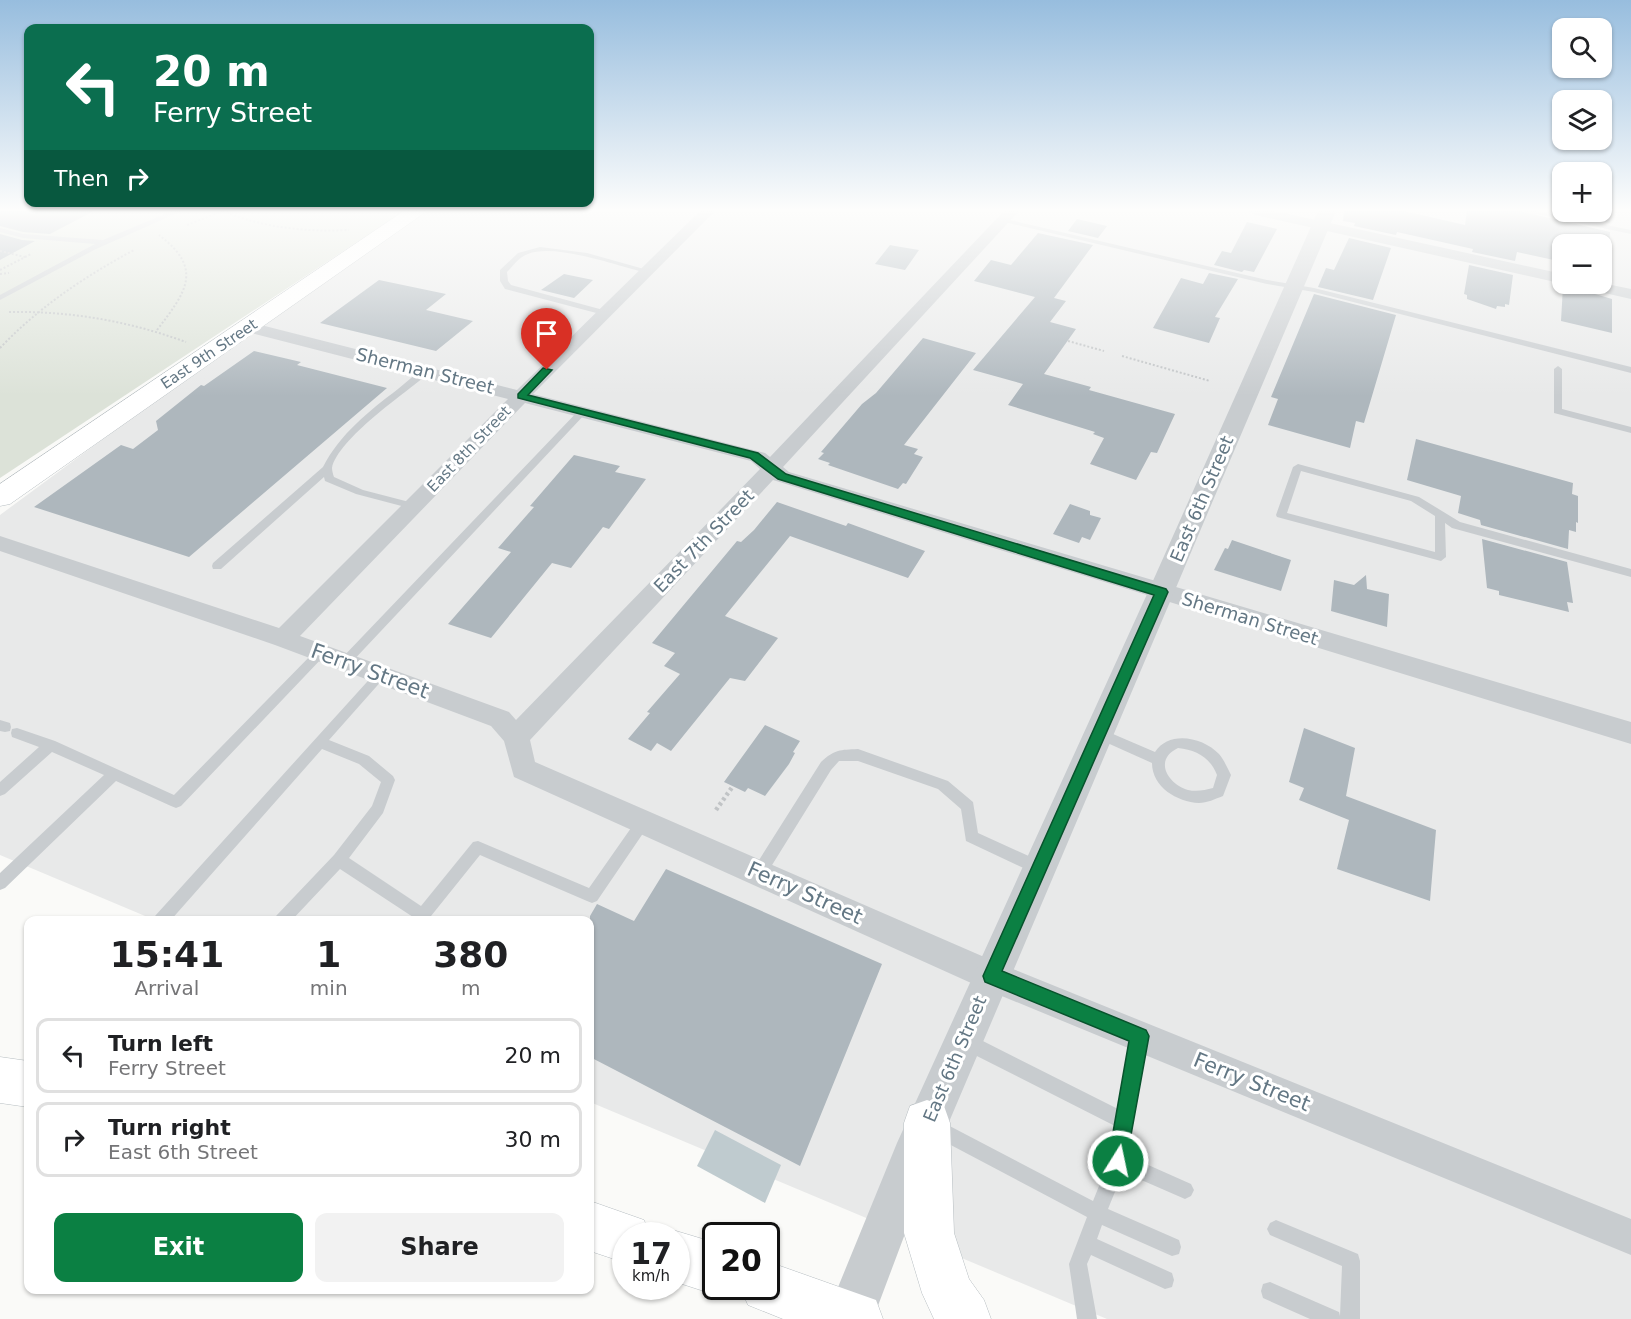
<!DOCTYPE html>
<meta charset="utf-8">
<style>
:root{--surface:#fff;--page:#f2f2f2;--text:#202124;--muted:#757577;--line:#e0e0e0;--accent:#0b8043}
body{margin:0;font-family:"DejaVu Sans",sans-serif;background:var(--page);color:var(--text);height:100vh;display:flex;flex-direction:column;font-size:22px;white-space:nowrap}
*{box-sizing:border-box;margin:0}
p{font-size:20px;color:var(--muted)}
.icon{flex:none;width:33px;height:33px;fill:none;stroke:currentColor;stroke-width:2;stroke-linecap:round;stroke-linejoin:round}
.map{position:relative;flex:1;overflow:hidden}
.sheet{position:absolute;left:24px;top:916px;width:570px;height:378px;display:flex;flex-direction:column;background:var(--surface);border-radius:12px;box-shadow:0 2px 4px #0004}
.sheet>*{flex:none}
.hud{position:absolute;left:24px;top:24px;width:570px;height:183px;border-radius:12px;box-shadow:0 2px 4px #0004;background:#0b6e4f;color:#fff;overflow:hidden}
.buttons{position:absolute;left:1552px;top:18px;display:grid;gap:12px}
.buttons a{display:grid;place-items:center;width:60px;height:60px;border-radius:12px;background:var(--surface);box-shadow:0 2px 4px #0004;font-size:30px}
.speed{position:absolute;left:612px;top:1222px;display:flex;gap:12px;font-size:30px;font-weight:700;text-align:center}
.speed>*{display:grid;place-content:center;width:78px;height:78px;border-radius:50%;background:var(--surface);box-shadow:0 2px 4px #0004;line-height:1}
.speed small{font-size:15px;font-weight:400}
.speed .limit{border:3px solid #111;border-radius:9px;background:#fff;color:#111}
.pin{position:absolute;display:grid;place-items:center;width:51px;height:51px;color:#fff;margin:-62px -26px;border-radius:50% 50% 50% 0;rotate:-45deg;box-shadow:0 0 6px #0007}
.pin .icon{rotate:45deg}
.me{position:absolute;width:66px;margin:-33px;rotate:10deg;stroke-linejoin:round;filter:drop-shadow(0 0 4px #0008)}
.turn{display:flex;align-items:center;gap:21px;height:126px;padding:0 30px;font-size:27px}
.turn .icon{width:78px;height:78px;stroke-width:2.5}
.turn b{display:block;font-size:42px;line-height:51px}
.then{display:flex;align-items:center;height:57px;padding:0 30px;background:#0003;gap:12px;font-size:22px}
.eta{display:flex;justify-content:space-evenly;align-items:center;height:102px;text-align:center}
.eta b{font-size:36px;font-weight:700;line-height:42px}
.button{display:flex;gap:12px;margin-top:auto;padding:12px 30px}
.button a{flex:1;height:69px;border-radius:12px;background:var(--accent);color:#fff;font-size:24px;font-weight:700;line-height:69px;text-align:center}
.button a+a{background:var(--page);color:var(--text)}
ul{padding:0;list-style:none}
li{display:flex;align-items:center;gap:18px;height:75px;margin:0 12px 9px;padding:0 18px;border:3px solid var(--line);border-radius:12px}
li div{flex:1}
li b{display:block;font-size:22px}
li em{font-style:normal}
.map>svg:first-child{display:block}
</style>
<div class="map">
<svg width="1631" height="1319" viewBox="0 0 1631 1319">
<rect width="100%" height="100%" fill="#fafaf8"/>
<path fill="#e8e9e9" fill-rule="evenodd" d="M412,211H1631V1319H1107L590,1102V921H157L0,855V515ZM1563,244H1602V284H1563Z"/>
<path fill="#dce2d8" d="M0,211H404L0,478Z"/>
<path fill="#bfcbcf" d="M715,1130L781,1165L765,1203L697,1166Z"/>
<path fill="#aeb7bd" d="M0,211H94L50,234L23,232L0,226Z
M1344,211H1404L1465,225L1467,211H1520L1610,232L1607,282L1602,281V244H1563V262L1517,252L1515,261L1472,252L1473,249L1397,232L1396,235L1354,226L1355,223L1343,221Z
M1549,211H1610V223Z
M1077,219L1107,226L1098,238L1068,231Z
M1247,222L1277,229L1254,272L1244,270L1242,272L1214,265L1222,251L1231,253Z
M1038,233L1093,245L1054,298L1066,301L1050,322L1076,329L1044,374L1091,387L1089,390L1175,414L1157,453L1151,452L1136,480L1090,464L1104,438L1093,434L1095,432L1008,405L1023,384L973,370L1035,297L974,281L991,260L1011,265Z
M0,234L22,240L35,241L0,260Z
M1349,238L1391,248L1373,300L1318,287L1326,268L1334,270Z
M890,245L895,246L919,250L905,270L875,264Z
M1469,265L1513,275L1509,305L1505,304V307L1497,306L1496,309L1467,299V295L1464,294Z
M1209,273L1238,279L1215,317L1220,318L1209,343L1153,328L1181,278L1203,284Z
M564,274L593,280L574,298L541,290Z
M379,280L446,294L426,310L473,321L436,351L320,323Z
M1566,284H1574L1578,289L1612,299V333L1561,321L1563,286Z
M1314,294L1396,315L1364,423L1356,421L1350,448L1268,425L1278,399L1271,397Z
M923,338L976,353L904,445L918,449L914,454L923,457L906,484L903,483L898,489L828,465L830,463L818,459L824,453L821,452L862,404L876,393Z
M254,351L301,362L297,365L387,388L189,557L34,507L121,445L133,449L158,430L156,421L201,385L204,386Z
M1416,439L1573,483L1572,494L1578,496V523L1576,522V532L1569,530L1568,549L1481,525L1480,520L1458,513L1461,496L1407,480Z
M574,455L620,466L615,472L646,479L609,529L603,527L571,568L552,563L491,638L448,624L511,552L498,548L534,507L530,506Z
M777,502L846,526L848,523L925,551L908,578L790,536L725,616L778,638L745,681L730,678L671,751L657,743L651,751L628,739L650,713L647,712L680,674L664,666L675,653L652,643L737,541L741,542L754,530Z
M1070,504L1090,511V515L1101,518L1090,540L1082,537L1079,543L1053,534Z
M1482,539L1567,562L1573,603L1567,602L1569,612L1499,595V591L1487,588Z
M1232,540L1291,560L1281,591L1214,570L1225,548L1228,549Z
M1366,575L1367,589L1389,594L1387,627L1331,611L1334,580L1354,585Z
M765,725L800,741L793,752L795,753L789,764L765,796L748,788L745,792L724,782Z
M1304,728L1355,748L1346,796L1436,830L1430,901L1337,869L1349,820L1299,800L1304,788L1289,782Z
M666,869L882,964L800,1166L590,1057V916L597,904L634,921Z"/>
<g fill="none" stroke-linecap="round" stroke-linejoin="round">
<g stroke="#b7bec2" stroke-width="1">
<path id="secondary" d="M404,211H427L10,504L0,506V484Z
M0,1057L28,1061V1107L0,1103Z
M927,1100L944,1106L950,1123L954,1233L969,1279L984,1300L991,1319H934L922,1293L904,1233V1123L910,1106Z
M590,1201L644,1220L650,1236H626V1263L590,1251Z
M676,1231L716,1243V1287H734L716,1295L676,1282V1236H663Z
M766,1261L876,1300L883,1319H783L748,1305L740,1287H766Z"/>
</g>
<path stroke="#c1c4c6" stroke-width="2" stroke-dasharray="2 2" stroke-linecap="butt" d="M223,211C264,228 305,232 349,230
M187,225L223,211
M0,251L25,257
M0,270L31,254
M0,274L9,273
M9,312C71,311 128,321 186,342
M157,330C186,292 204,269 159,235
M1068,341L1104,351
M0,348C39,307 84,277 134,250
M1122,356L1210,381"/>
<path stroke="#c1c4c6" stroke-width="4.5" stroke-dasharray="3 3" stroke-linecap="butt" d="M716,810L733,786"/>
<path fill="#c8cccf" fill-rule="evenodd" d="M172,211H182L96,249L0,300V295L95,244L23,238L0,232V228L23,234L103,240Z
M1522,211H1537L1631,230V234Z
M1001,218L1267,280L1314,288L1631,367V373L1314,292L1267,284L1004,222H1001Z
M540,247L587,253L651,271L647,273C618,266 555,243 528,254C519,257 513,266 507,272L508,281L511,285L607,311V315H604L505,289L500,281V270L518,253Z
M1558,366L1562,369V409L1631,427V433L1554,413V369Z
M425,369L428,370V374C405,393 338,439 332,468C332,470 333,475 334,477L363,490L417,504L418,506L417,508L413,509L356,494L325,481L324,477L221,569H213L212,566L213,563L323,467C340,434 369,411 398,389C407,382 415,373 425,369Z
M583,408L588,411L586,413L349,665H341L339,662L341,659L580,409Z
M1298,464L1419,497L1460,522L1631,569V577L1452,528L1445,523L1446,557L1441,561L1277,517L1276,515L1293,467ZM1301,471L1411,501L1435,516V552L1287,513Z
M320,648L324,650L326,653L324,656L181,806L176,808L171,806L116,781L5,888L0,890V873L104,775L52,752L5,794L0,796V782L39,747L12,737L11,733L12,729L17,728L55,741L174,795L316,650Z
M380,670L384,672L386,675L384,678L329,740L369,756L393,776L395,780L383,813L349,858L421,906L473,842L478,841L589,888L638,818L643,816L648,818L650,822L648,826L597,901L592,903L587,901L480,855L427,921H412L413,917L340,869L291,921H274L276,916L334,855L372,806L381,782L359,764L322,749L170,921H153L155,916L376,672Z
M0,720L10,723L11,727L10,731L5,732L0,731Z
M1099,728L1155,752C1169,730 1203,737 1219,754C1224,760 1227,767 1231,775L1223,796C1215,799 1207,803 1199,803C1177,802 1152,787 1152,763L1094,737L1093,733L1094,729ZM1178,748C1196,750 1210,757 1217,775L1213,788C1205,790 1197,792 1188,790C1168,784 1153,760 1178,748Z
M858,749L948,781L973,802L978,833L1044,863L1046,868L1044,873L1039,875L1034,873L966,841L961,809L938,789L858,761H839L831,770L764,878L759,880L754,878L752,873L754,868L821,762C835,749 840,750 858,749Z
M1139,1029L1145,1031L1147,1037L1128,1156L1191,1184L1194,1190L1191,1196L1185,1199L1123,1172L1108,1209L1179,1240L1181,1247L1179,1254L1172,1256L1102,1225L1097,1239L1172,1273L1174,1280L1172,1287L1165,1289L1091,1255L1087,1264L1097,1319H1077L1069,1264L1087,1217L930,1134L927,1128L930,1122L936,1119L942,1122L1093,1201L1109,1161L1115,1126L961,1048L959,1042L961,1036L967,1034L973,1036L1118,1109L1131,1037L1133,1031Z
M1276,1220L1358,1254L1360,1261V1319H1310L1263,1298L1261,1291L1263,1284L1270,1282L1339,1312L1340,1316L1342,1266L1270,1235L1267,1229L1270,1223Z"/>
<path fill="#c8cccf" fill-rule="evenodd" d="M700,211H715L533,394L765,453L770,457L1004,211H1019L783,467L789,472L1631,722V744L773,480L530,740L535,762L998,963L1631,1219V1255L980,987L514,777L504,741L491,726L275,645L0,551V536L279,628L508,399L243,331L241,327L243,323L249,322L517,390ZM525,403L751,461L760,469L516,720L509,712L300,636Z
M1248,211H1275L1563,274L1564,284L1255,215Z
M1602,283L1631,289V299L1578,287L1576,284Z"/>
<path fill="#c8cccf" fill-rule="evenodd" d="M1318,211H1336L932,1162L873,1319H825L897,1143L1148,592Z"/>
<use href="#secondary" fill="#fff" fill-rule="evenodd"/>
</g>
<linearGradient id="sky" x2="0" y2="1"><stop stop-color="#97bdde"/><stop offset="0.53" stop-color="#fdfdfc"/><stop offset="1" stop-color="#fdfdfc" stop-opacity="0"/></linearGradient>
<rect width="1631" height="396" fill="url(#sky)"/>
<path fill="#0b8043" stroke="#07532c" stroke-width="1.5" d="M543,368L552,370L528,395L758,453L786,474L1166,589L1168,592L1002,971L1146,1030L1149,1036L1125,1168L1118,1170L1111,1168L1108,1161L1129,1041L985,982L983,976L1154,595L778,479L750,458L518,398V394Z"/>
<g text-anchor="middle" stroke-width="6" stroke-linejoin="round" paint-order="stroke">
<g font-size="15" fill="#637784" stroke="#fff">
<text transform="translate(209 354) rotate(-34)" y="5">East 9th Street</text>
<text transform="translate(469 449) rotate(-46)" y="5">East 8th Street</text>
</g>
<g font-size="18" fill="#637784" stroke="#fff">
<text transform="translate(425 371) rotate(14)" y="6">Sherman Street</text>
<text transform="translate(1202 499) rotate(-67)" y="6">East 6th Street</text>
<text transform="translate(704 541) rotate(-46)" y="6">East 7th Street</text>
<text transform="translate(1250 619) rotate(17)" y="6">Sherman Street</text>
<text transform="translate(955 1059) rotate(-67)" y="6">East 6th Street</text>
</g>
<g font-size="21" fill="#637784" stroke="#fff">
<text transform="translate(370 671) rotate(20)" y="7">Ferry Street</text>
<text transform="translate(805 893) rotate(24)" y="7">Ferry Street</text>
<text transform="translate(1252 1082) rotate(22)" y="7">Ferry Street</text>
</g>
</g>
</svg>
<div class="buttons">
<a><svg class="icon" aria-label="search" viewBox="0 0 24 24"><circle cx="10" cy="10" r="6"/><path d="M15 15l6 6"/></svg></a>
<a><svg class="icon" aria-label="layers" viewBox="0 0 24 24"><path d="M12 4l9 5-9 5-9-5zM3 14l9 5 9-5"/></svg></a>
<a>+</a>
<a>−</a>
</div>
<div class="speed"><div>17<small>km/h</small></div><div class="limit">20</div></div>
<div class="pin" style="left:547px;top:370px;background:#d93025"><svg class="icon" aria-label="arrive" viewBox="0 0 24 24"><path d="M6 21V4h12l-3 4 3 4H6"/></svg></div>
<svg class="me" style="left:1118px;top:1161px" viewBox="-20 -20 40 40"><circle r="17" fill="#0b8043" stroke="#fff" stroke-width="3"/><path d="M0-11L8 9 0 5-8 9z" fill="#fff"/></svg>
<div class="hud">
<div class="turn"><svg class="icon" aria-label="left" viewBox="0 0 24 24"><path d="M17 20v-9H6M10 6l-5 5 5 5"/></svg><div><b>20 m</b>Ferry Street</div></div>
<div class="then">Then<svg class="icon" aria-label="right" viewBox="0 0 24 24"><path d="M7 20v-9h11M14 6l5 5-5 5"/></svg></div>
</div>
<section class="sheet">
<div class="eta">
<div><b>15:41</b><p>Arrival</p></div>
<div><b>1</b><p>min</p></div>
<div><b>380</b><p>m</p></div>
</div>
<ul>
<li><svg class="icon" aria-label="left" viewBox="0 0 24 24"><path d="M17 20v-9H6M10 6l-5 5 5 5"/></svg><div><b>Turn left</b><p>Ferry Street</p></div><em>20 m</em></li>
<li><svg class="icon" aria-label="right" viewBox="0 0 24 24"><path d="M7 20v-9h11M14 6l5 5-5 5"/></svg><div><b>Turn right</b><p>East 6th Street</p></div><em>30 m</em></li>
</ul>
<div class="button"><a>Exit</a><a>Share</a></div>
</section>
</div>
